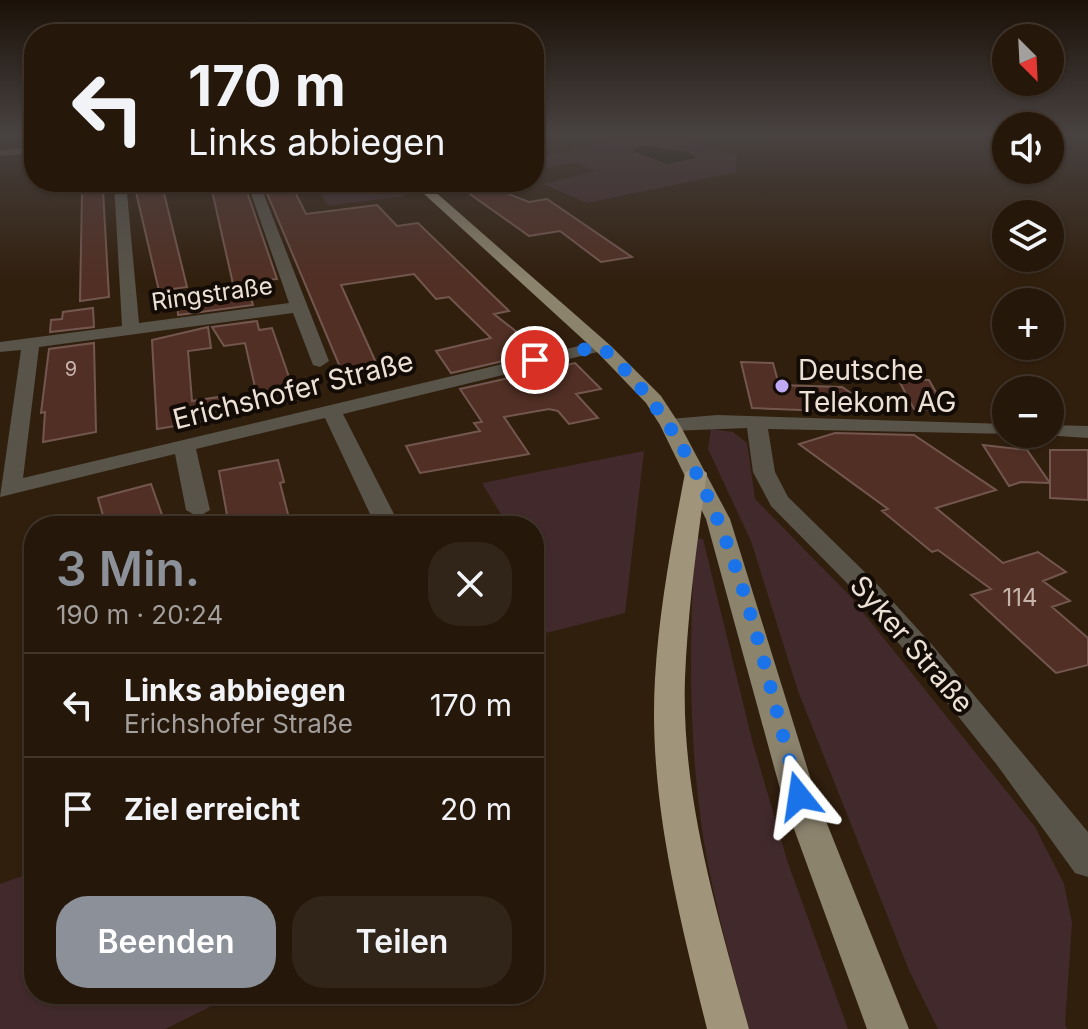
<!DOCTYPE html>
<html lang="de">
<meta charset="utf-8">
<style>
:root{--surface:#25170a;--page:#312418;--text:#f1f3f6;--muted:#a39f9c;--line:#42362b;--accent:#8c9099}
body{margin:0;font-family:Inter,sans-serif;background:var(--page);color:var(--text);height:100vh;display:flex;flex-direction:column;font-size:30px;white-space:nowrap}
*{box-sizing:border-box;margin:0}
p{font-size:26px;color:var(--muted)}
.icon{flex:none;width:44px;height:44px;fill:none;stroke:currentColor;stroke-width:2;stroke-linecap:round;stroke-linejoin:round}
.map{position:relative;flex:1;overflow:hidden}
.sheet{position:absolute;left:24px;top:516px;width:520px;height:488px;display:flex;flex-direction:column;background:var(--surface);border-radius:32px;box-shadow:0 2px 6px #0004,0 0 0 2px var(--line)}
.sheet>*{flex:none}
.guide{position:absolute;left:24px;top:24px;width:520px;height:168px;border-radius:32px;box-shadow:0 2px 6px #0004,0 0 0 2px var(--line);background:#25170a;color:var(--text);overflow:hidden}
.needle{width:52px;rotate:156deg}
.fabs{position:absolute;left:992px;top:24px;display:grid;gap:16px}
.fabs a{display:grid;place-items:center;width:72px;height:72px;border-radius:50%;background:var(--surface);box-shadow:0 2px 6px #0004,0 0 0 2px var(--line);font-size:40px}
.pin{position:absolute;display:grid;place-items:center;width:68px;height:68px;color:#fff;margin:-34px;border:4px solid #fff;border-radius:50%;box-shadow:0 2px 8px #0007}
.me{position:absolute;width:88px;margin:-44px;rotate:345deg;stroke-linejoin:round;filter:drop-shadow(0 0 6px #0008)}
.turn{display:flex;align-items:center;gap:28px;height:168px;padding:0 32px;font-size:36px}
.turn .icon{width:104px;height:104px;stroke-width:2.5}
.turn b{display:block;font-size:56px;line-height:68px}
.round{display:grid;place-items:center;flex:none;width:84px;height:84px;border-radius:32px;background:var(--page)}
.headline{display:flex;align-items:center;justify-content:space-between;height:136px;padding:0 32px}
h1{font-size:48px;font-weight:600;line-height:60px;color:var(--accent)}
.button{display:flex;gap:16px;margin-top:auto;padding:16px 32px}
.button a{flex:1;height:92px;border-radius:32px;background:var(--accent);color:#fff;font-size:32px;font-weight:600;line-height:92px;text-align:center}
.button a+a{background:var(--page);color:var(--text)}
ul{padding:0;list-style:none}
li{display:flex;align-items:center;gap:24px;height:104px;padding:0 32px;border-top:2px solid var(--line)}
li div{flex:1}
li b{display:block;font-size:30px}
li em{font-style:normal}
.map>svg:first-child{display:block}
</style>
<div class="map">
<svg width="1088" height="1029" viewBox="0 0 1088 1029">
<rect width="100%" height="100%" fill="#311f0e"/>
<path fill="#422a2c" d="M640,135H658L737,155L736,172L587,203L543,184L595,171L574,163L534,171V158Z
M314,182H391L405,196L328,206Z
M711,429L733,432L747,443L755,499L849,595L1035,827L1064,884L1072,923L1065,1024L1067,1029H938L909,970L798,691L751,541L708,449Z
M644,451L625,613L534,636V526H508L482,483Z
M695,538L703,539L752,740L787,860L848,1029H749C730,958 709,887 700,814C688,722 690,630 695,538Z
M34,872V994L232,996L165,1029H0V884Z"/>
<path fill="#101100" d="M643,146L689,152L696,158L667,164L631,150Z"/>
<path fill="#512f24" stroke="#73574f" stroke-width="2" d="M210,182L245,186L277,279L233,284Z
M290,182L306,214L377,205L397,226L418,223L509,311L494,314L542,352L451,373L436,351L491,338L449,297L436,299L414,274L341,285L383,378L348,386L263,184Z
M453,182H478L529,202L547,199L632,257L601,262L560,231L529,236Z
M162,185L187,287L159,291L135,188Z
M103,190L109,297L80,301L82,192Z
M249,291L253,305L178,315L177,301Z
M93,308L94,327L50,332L51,320L62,319L63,312Z
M257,321L259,330L272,328L297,400L260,409L245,343L224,346L212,327Z
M208,327L211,348L188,351L192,401L219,397L222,418L157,429L152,340Z
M94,343L96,432L43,442L45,412L41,413L49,349Z
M741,362L773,363L779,385L842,387L881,413L752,408Z
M575,363L601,389L576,394L598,418L569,424L558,411L549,409L504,417L529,454L420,473L406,446L480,431L474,423L482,422L460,389Z
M898,379L929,380L946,410L914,409Z
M835,433L914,435L996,490L936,508L1003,563L1038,552L1066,572L1043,581L1070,601L1052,607L1088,638V665L1056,673L971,595L991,589L938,550L932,552L882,511L888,509L799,444Z
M983,445L1027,450L1050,483V450H1088V500L1050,498V483L1021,482L1009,486Z
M278,460L284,482L280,483L291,526H229L219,471Z
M151,484L166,526H106L98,498Z"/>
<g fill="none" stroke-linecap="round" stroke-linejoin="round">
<path fill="#585449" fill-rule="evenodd" d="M34,147V153L0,156V150Z
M114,182H126L139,323L289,303L247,182H259L329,361L320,367L313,365L293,313L39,347L23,478L600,341L609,346L606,350L343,414L397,520L390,526H350L353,521L371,516L325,418L196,449L210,510L198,517L186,510L175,454L0,497L21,350L0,352V342L122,326Z
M717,415L1006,424V434H1013L768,429L775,472L788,497L875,582L934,647L1088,832V877L1075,873L997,765L914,661L845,581L771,506L753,472L747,428L670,431L660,425L670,419Z
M1050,425L1088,426V438L1043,435L1050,434Z"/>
<path fill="#8c836d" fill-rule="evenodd" d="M411,182H424L611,346L661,396L680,425L730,519L816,796L909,1029H867L782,796L706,519L660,425L646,403L599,354Z"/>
<path fill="#a0957b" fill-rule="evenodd" d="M696,466L707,473C697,541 688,610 685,678C681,797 718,916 749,1029H707C679,915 648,797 655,679C659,610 672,541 685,473Z"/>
</g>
<linearGradient id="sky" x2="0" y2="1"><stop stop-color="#1b1108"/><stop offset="0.48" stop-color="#484241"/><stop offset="1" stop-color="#484241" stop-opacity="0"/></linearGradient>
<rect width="1088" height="279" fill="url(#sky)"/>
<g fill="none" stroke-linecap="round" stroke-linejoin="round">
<path stroke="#1a73e8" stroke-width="14" stroke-dasharray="0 25.2" d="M535,360L600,346C727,457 756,641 799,796"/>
</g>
<circle fill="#c0a8f3" stroke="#130b05" stroke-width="3" cx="782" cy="386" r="8"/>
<g text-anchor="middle" stroke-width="8" stroke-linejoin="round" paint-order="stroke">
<g font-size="20" fill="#c6b4aa">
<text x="71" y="376">9</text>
</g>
<g font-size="24" fill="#ede1d6" stroke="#130b05">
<text transform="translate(212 294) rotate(-8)" y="8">Ringstraße</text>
</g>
<g font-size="24" fill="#c6b4aa">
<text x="1020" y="606">114</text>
</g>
<g font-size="28" fill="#ede1d6" stroke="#130b05" text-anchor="start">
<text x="798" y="380">Deutsche<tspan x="798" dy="32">Telekom AG</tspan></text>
</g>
<g font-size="28" fill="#ede1d6" stroke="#130b05">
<text transform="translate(293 390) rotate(-14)" y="10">Erichshofer Straße</text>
<text transform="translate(912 644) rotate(49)" y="10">Syker Straße</text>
</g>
</g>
</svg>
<div class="fabs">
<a><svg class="needle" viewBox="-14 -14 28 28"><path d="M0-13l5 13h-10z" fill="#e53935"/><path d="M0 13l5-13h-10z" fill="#a39f9c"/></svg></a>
<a><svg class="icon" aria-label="sound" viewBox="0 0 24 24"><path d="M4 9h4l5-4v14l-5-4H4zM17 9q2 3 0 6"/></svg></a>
<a><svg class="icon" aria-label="layers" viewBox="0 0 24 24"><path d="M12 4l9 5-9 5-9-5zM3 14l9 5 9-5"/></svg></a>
<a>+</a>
<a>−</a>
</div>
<div class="pin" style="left:535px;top:360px;background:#d93025"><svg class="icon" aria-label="arrive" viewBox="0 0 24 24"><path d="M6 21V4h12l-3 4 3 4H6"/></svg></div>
<svg class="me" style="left:799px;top:796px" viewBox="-20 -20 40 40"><path d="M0-17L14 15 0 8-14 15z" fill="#1a73e8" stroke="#fff" stroke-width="4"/></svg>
<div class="guide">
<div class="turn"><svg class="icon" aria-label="left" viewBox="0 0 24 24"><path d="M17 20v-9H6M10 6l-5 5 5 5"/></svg><div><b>170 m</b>Links abbiegen</div></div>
</div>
<section class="sheet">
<div class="headline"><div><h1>3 Min.</h1><p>190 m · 20:24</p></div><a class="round"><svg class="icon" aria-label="close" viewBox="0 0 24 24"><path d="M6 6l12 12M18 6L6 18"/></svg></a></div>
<ul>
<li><svg class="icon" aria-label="left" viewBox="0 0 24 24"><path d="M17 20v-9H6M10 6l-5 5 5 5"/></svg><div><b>Links abbiegen</b><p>Erichshofer Straße</p></div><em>170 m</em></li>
<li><svg class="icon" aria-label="arrive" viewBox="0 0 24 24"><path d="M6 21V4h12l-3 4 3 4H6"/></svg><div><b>Ziel erreicht</b></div><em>20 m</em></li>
</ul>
<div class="button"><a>Beenden</a><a>Teilen</a></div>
</section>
</div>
